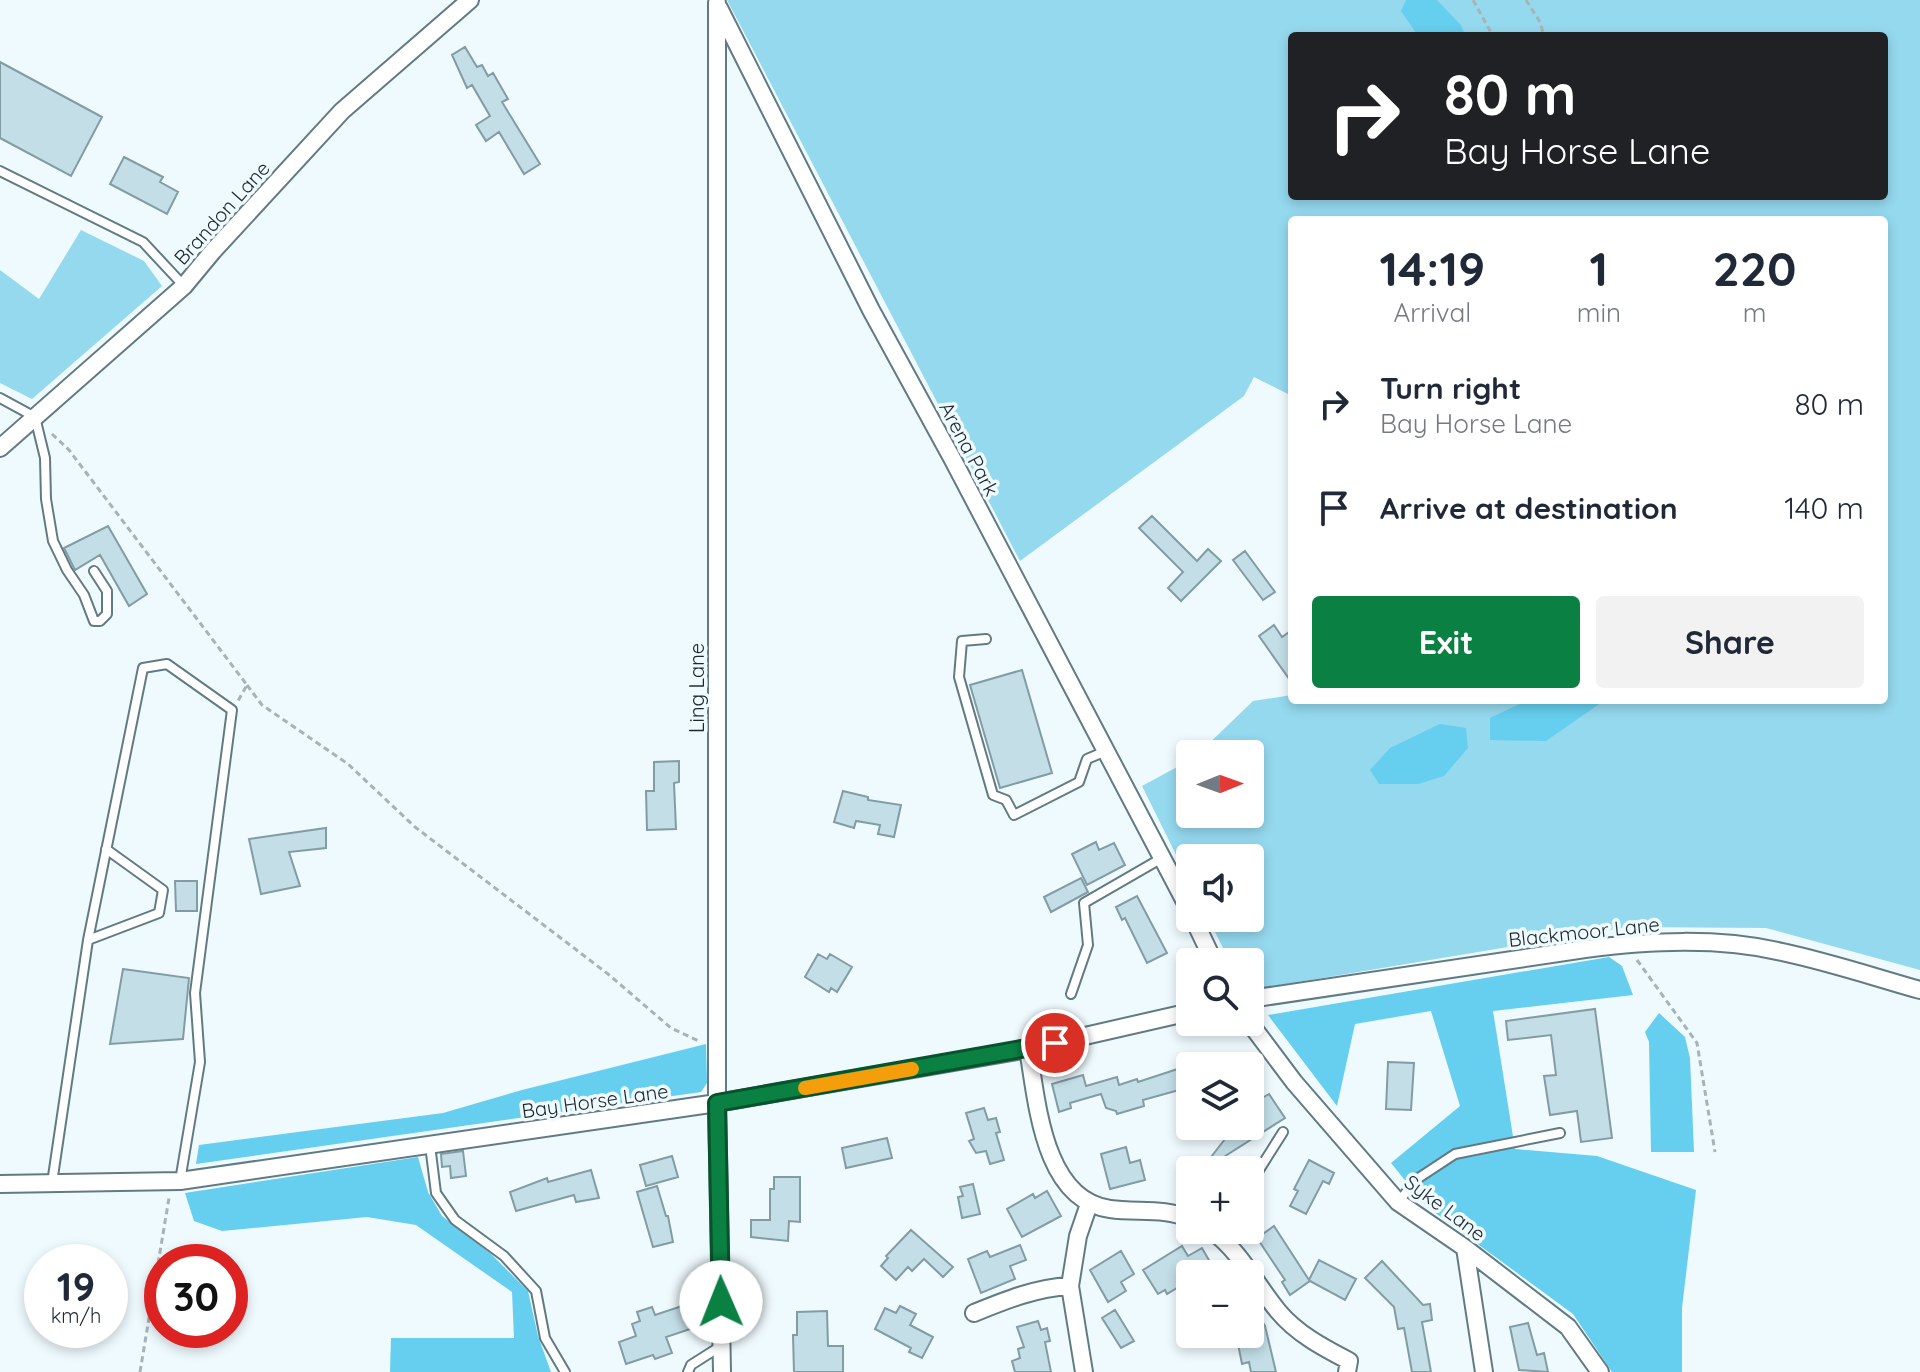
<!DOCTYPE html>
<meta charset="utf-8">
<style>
:root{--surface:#fff;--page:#f2f2f3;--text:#1f2937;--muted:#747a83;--accent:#0b8043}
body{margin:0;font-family:Quicksand,sans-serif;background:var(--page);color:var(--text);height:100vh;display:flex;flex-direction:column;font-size:30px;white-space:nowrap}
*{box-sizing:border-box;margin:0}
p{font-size:26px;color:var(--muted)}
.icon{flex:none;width:44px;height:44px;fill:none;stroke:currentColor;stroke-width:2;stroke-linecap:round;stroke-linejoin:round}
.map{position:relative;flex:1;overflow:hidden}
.side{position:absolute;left:1288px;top:216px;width:600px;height:488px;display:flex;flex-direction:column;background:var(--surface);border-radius:8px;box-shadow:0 4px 12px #0003}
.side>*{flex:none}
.banner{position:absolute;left:1288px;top:32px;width:600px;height:168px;border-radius:8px;box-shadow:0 4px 12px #0003;background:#202124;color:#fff;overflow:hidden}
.needle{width:52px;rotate:89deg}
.fabs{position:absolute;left:1176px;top:740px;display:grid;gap:16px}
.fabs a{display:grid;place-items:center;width:88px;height:88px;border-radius:8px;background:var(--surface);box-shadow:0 4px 12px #0003;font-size:40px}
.speed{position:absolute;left:24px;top:1244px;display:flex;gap:16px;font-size:40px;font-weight:700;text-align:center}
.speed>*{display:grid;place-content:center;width:104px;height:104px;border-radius:50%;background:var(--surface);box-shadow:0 4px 12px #0003;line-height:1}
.speed small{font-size:20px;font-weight:400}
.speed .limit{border:12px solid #d22;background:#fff;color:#111}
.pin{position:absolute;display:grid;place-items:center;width:68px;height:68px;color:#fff;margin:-34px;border:4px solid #fff;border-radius:50%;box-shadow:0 2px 8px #0007}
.me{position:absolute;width:88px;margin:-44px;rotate:359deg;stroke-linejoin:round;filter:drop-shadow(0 0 6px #0008)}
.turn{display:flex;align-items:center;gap:28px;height:168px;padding:0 24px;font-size:36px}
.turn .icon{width:104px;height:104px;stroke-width:2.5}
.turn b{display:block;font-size:56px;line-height:68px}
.eta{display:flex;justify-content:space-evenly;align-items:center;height:136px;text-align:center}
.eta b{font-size:48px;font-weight:700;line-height:56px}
.primary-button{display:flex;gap:16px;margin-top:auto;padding:16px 24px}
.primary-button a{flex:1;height:92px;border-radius:8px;background:var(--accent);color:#fff;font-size:32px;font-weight:700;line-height:92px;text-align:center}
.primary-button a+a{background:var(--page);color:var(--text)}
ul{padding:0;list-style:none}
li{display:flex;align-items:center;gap:24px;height:104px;padding:0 24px}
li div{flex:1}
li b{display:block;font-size:30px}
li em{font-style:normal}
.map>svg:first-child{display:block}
</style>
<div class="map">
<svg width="1920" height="1372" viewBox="0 0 1920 1372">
<rect width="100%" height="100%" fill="#effafe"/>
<path fill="#95d9ef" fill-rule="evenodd" d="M727,0H1920V970L1766,928L1628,927L1250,990V962H1230L1208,918H1250V858H1190V883L1142,786L1190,760V814H1250V754H1198L1253,701L1292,695V700H1884V220H1292V396L1254,377L1244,396L1020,561ZM1292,36H1884V196H1292Z
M81,230L144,261L162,286L32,399L0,383V270L39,299Z"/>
<path fill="#66ceee" d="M1406,0H1437L1461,25L1465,36H1418L1401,11Z
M1528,700H1605L1546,741L1490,740V718Z
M1440,724L1466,728L1468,748L1444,776L1418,784H1379L1370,770L1390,748Z
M1609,957L1622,966L1633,995L1493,1011L1515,1149L1597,1156L1696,1190L1682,1308V1372H1612L1573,1314L1426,1206L1391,1163L1460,1106L1431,1011L1355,1024L1337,1106L1268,1015Z
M1659,1013L1685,1037L1690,1058L1694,1152H1651L1649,1042L1645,1032Z
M706,1044L707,1083L701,1092L196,1164L199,1145L443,1113L522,1090Z
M418,1157L428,1192L442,1216L491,1254L528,1291L538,1336L551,1372H390L391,1338H514L512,1292L416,1225L367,1217L222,1231L194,1221L185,1193Z"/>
<path fill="#c3dee7" stroke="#829ca4" stroke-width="2" d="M465,47L477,67L482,65L488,76L493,73L508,99L502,102L540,164L524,174L499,132L486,141L476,125L490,116L472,85L467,88L452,55Z
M0,62L102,117L71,176L0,138Z
M124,157L163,177L160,182L178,192L167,214L110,184Z
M1152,516L1197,561L1208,549L1221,561L1181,601L1168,588L1183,572L1139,528Z
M108,526L147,594L129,606L100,555L75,570L64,548Z
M1245,551L1275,592L1263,600L1233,560Z
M1274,625L1282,637L1292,630V683L1259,636Z
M1022,670L1052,773L1000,788L970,685Z
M679,761V782L674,783L676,829L647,830L646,791H654V762Z
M843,791L868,797V800L901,805L894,837L878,834L880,825L856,821L854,828L834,822Z
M326,828V848L289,852L300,886L261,894L249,839Z
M1096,842L1099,850L1114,843L1125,865L1087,885L1072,854Z
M1081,878L1088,892L1051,912L1044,897Z
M175,881H197V911H176Z
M1137,896L1167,953L1147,963L1125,918L1122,920L1116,907Z
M818,954L827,959L830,954L852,967L837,992L831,988L829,992L805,977Z
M123,969L189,978L183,1039L110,1044Z
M1595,1009L1612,1138L1581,1142L1577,1111L1550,1115L1544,1076L1556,1075L1551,1035L1508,1040L1506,1021Z
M1388,1062L1414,1063L1411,1110L1386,1109Z
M1190,1065V1087L1143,1100L1144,1106L1117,1114L1116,1111L1106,1108L1101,1094L1070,1103L1071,1108L1059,1112L1052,1084L1083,1075L1086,1086L1117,1077L1119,1085L1137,1079L1138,1082Z
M1269,1094L1285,1118L1219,1160L1232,1170H1201L1225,1139L1224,1137L1242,1126H1250V1105Z
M984,1108L988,1120L996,1118L1000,1132L996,1133L1004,1160L990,1164L986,1151L976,1153L969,1141L974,1139L966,1113Z
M887,1138L892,1158L846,1168L842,1148Z
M1126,1147L1130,1163L1140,1160L1145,1180L1110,1189L1101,1154Z
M463,1151L466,1176L451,1178L450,1166L442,1167L441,1154Z
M672,1156L678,1177L646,1186L640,1165Z
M1309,1160L1334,1173L1329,1184L1323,1181L1306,1214L1290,1206L1298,1191L1294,1189Z
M591,1170L599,1198L576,1202L574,1195L516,1211L510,1192L547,1178L548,1182Z
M774,1177H800V1222L789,1221L788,1241L751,1237V1220H770V1189H774Z
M973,1184L980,1214L962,1218L958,1197L963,1196L960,1187Z
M657,1186L666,1216H668L673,1242L653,1247L637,1192Z
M1047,1191L1061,1216L1022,1237L1007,1209L1033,1194L1035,1198Z
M1274,1226L1309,1280L1319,1260L1356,1279L1345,1300L1310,1281L1290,1295L1282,1282L1285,1280L1257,1238Z
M911,1230L953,1267L943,1277L924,1259L912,1271L908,1267L896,1280L881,1266L888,1258L886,1256Z
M1020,1245L1026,1260L1010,1266L1015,1279L981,1293L968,1259L987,1251L990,1257Z
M1182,1246L1188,1256L1202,1248L1210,1262L1177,1282L1180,1286L1167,1294L1165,1290L1158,1294L1143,1270Z
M1121,1251L1134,1274L1121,1282L1126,1291L1108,1302L1090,1270Z
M1382,1261L1423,1305L1430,1304L1432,1320L1422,1322L1431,1372H1412L1404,1328L1398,1329L1394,1307L1365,1278Z
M1250,1301L1265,1326L1276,1372H1251L1249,1362L1242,1364L1236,1334H1250Z
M688,1304L696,1327L666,1337L672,1353L655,1359L653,1355L626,1364L619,1342L636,1336L632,1324L640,1321L637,1312L652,1307L655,1315Z
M900,1306L916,1314L910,1325L933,1337L922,1358L909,1352L911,1348L875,1329L885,1308L896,1313Z
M1115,1310L1134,1341L1121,1348L1102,1318Z
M827,1311L828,1346H843V1372H794L793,1335H797V1312Z
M1038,1321L1041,1330L1047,1328L1050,1341L1045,1342L1051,1372H1015L1012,1361L1020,1358L1018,1349L1024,1347L1017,1327Z
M1528,1323L1537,1355L1544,1353L1548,1372L1519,1370L1510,1327Z"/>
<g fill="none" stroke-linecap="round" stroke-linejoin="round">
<g stroke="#627b83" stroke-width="12">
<path id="lane" d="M0,171L143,242L184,286
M0,398L35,417L45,458L46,499L53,541L67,570L84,595L94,621H100L107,614V591L94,571
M986,639L962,641L959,677L993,795L1006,800L1014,815L1079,782L1087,759L1106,751
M88,940L159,913L163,890L106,849
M1071,994L1088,945L1084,903L1162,858
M430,1145L436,1193L455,1220L504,1256L536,1291L545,1338L565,1372
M52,1183L88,940L143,668L167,664L232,710L195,993L200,1062L180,1181
M1250,1191L1259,1170L1283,1132
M1399,1201L1417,1179L1455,1154L1560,1133
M688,1372L691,1365L721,1346"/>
</g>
<g stroke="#627b83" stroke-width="20">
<path id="street" d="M717,3V1103L722,1372
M719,8L871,310L953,460L1190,911
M0,448L184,286L213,251L342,111L470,0
M1193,918L1214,962
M1250,999L1585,949C1649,941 1718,937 1782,952C1829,962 1874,977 1920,990
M1249,1022L1294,1082L1398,1202L1465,1248L1568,1327L1600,1372
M1028,1049C1037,1101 1043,1200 1110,1209C1137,1213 1164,1207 1190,1219
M0,1184L180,1181L717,1103L1028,1049L1190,1012
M1211,1230C1241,1252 1255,1283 1278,1311C1297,1334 1324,1348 1349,1361L1347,1372
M1465,1248L1484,1372
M974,1313C1006,1300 1035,1288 1070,1286
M1084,1372L1070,1286L1078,1236L1089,1204"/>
</g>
<path stroke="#a8b3b7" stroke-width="3" stroke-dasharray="6 4" stroke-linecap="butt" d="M1473,0L1493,36
M1526,0L1540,22L1544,36
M52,434L69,450L247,685L238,701
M247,685L262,705L348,764L415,827L608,974L671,1028L701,1042
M1637,960L1697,1043L1715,1152
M140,1372L169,1198"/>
<use href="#lane" stroke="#fff" stroke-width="8"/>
<use href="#street" stroke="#fff" stroke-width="16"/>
</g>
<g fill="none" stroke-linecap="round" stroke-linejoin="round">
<g stroke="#07532c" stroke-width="20">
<path id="route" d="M721,1302L717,1103L1055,1043"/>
</g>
<use href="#route" stroke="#0b8043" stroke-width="14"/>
<path stroke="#f59e0b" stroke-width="14" d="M805,1088L912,1069"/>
</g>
<g text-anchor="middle" stroke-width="7" stroke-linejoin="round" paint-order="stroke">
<g font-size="20" fill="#1d272b" stroke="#effafe">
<text transform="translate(222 213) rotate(-48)" y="7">Brandon Lane</text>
<text transform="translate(969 449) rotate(62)" y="7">Arena Park</text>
<text transform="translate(697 688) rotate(-90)" y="7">Ling Lane</text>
<text transform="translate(1584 932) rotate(-6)" y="7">Blackmoor Lane</text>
<text transform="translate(595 1101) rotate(-8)" y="7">Bay Horse Lane</text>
<text transform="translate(1445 1208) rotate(37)" y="7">Syke Lane</text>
</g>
</g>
</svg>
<div class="fabs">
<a><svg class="needle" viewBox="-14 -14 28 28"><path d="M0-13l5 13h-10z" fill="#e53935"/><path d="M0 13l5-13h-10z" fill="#747a83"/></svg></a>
<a><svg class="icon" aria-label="sound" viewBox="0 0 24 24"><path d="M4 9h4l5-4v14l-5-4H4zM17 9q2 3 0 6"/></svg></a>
<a><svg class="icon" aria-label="search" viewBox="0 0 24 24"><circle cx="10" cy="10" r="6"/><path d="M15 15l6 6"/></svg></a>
<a><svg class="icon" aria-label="layers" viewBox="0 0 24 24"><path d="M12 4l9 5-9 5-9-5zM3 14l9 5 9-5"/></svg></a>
<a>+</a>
<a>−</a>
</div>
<div class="speed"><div>19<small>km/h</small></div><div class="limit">30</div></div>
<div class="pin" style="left:1055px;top:1043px;background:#d93025"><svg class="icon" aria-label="arrive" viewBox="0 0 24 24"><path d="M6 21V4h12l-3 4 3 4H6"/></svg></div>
<svg class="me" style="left:721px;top:1302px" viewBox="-20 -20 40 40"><circle r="19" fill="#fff"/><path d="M0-13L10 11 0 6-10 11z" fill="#0b8043"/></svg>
<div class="banner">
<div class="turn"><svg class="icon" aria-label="right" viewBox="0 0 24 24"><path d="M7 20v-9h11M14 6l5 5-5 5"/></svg><div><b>80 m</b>Bay Horse Lane</div></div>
</div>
<section class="side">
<div class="eta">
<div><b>14:19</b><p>Arrival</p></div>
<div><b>1</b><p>min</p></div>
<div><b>220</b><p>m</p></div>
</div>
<ul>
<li><svg class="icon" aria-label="right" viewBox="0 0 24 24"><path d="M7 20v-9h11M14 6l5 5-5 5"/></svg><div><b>Turn right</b><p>Bay Horse Lane</p></div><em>80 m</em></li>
<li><svg class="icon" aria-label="arrive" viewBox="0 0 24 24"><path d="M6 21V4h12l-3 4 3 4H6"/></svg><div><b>Arrive at destination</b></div><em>140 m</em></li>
</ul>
<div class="primary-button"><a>Exit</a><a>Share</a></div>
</section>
</div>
